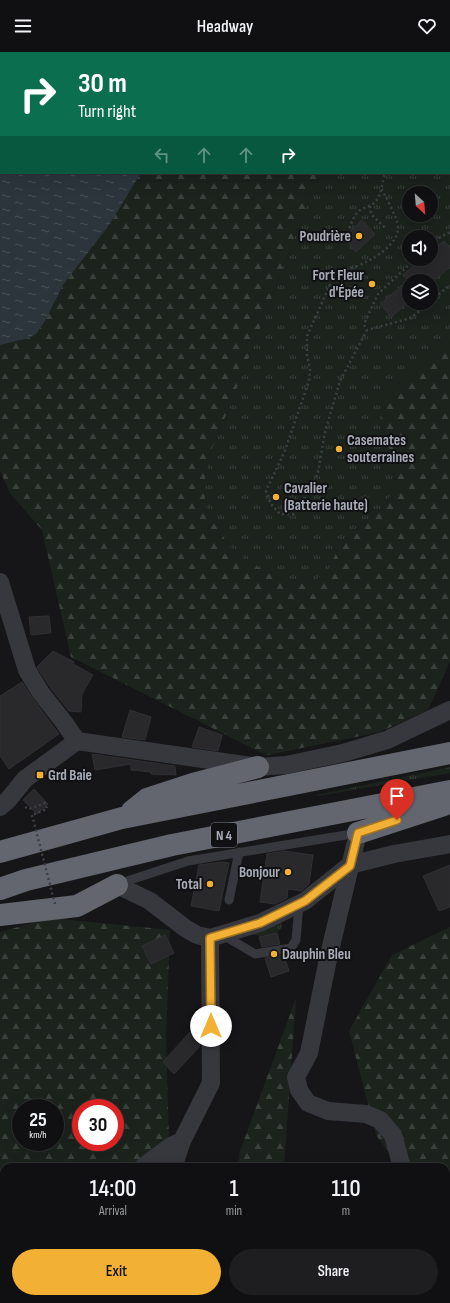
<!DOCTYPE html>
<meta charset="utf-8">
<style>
:root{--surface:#101012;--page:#1e1e20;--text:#f1f3f6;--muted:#9c9d9f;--line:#303032;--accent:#f2b134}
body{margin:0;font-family:"Sofia Sans Condensed",sans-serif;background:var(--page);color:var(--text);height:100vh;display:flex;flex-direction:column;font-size:15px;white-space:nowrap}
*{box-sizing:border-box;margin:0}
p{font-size:13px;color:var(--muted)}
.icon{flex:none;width:22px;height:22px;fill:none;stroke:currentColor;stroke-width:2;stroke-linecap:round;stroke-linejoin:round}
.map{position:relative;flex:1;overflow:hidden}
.sheet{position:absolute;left:0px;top:1111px;width:450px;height:140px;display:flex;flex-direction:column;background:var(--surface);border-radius:12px 12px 0 0;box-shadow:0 4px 16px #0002,0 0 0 1px var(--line)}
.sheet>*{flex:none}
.top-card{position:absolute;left:0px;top:0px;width:450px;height:122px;box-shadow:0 4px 16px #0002,0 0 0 1px var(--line);background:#0b6e4f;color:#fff;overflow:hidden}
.needle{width:26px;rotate:154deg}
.fabs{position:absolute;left:402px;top:134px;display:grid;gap:8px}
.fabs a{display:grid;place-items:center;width:36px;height:36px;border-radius:50%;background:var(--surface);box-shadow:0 4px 16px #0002,0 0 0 1px var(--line);font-size:20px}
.speed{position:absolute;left:12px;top:1047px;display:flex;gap:8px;font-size:20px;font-weight:700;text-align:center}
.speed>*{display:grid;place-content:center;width:52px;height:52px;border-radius:50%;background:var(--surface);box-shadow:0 4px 16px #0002,0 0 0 1px var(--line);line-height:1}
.speed small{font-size:10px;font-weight:400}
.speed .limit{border:6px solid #d22;background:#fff;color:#111}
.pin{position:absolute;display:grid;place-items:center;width:34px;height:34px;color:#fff;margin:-41px -17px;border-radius:50% 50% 50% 0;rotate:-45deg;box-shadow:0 0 4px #0007}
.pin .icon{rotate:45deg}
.me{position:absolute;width:44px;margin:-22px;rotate:0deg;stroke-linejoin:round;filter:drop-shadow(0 0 3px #0008)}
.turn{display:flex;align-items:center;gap:14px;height:84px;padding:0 12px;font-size:18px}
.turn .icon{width:52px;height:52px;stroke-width:2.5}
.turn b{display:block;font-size:28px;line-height:34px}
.lanes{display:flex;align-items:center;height:38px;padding:0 12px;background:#0003;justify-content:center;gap:20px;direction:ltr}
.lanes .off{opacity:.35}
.eta{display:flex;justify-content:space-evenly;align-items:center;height:68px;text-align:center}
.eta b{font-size:24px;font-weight:600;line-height:28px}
.cta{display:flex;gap:8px;margin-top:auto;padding:8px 12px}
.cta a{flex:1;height:46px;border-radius:24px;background:var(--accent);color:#111;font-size:16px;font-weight:600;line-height:46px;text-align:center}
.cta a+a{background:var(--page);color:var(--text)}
header{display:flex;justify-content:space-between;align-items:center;height:52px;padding:0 12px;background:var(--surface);font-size:18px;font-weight:600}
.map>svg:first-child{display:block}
</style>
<header><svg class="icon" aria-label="menu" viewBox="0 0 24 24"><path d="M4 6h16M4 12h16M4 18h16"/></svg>Headway<svg class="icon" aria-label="heart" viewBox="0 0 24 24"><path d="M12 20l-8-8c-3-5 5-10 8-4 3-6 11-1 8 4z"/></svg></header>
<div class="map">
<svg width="450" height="1251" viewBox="0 0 450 1251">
<defs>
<pattern id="grass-tufts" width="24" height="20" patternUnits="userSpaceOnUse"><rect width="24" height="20" fill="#1c231d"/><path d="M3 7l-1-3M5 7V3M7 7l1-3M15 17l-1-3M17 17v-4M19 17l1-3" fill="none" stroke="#3a403c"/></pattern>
<pattern id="forest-firs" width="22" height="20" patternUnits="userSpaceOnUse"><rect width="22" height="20" fill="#1c231d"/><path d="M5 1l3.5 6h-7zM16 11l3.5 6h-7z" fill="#3a403c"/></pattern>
<pattern id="water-ripples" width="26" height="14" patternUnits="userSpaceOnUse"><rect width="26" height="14" fill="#2c353c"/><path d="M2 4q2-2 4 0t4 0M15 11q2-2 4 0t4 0" fill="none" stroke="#485056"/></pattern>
</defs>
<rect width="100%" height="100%" fill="#161618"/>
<path fill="url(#grass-tufts)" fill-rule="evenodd" d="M422,0H450V290L387,342L382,381L395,409L394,438L383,455L362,472L337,498L329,518L311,532H289L258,515L233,499L220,481L205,453V427L210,401L234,344L312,140L323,121H449V1H420ZM409,141H431V163H409ZM409,185H431V207H409ZM409,229H431V251H409Z
M450,715V721L318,744L317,743Z
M282,869C282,870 282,875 281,876C277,885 258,885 251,882Z"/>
<path fill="url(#forest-firs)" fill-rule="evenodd" d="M272,0H422L272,1Z
M141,121H323L312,140L234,344L210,401L205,427V453L220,481L233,499L258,515L289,532H311L329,518L337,498L362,472L383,455L394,438L395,409L382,381L380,359L387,342L450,290V609L428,658L380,680L268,703L260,700L71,605L42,478L10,441L0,419V293L29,286L45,269L63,233L109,173Z
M51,866L170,878L166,986L169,1088L139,1115H4V1161L0,1154V880ZM21,1056H55V1090H21ZM81,1056H115V1090H81Z
M450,875V1147L446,1149V1115H399L376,1083L349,979L392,903Z
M296,946L284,1115H238L239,1102Z
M4,1196V1240L0,1244V1218Z
M232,1247H275V1251H232Z"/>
<path fill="url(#water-ripples)" d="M0,0H272L1,1V121H141L109,173L63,233L45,269L36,282L29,286L0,293Z"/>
<path fill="#29292c" stroke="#303034" d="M362,168L375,182L356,200L344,186Z
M444,189L450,196V215L431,231V229H409V250L391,265L380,252L408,229L403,223L422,207H431V199Z
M49,564L51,581L31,583L29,565Z
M53,599L74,610L73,612L93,623L82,642L81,660L69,659L50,635L37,615Z
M22,630L33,647L59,682L9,717L0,704V644Z
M130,658L151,665L145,688L122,685Z
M199,675L222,683L218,699L192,695Z
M92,702L175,714L176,723L151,722V720L131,718V712L95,718Z
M34,737L48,752L37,762L23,748Z
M284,799L313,803L309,832L301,839L288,837L287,846L275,852L260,850L267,802Z
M222,810L229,811L219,859L191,854L199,813Z
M450,813V855L439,859L423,824Z
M277,881L280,892L262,895L259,885Z
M165,883L174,901L151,912L142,894Z
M284,903L289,919L271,925L265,906Z
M190,980L200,990V994L174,1022L163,1010Z"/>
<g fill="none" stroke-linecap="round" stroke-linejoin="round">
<path stroke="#3d3f44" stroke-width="2.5" stroke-dasharray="2 3" stroke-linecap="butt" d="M449,84H450
M370,154L371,162L385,176
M349,176C352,170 354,163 359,159C363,155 371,155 375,150C382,143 382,130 385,121
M431,192L437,187L450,180
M415,207L378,242L364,272L365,276L367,278L411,266L429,251
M431,249L450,233
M367,278L340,329L325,380L318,420L314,431L294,462H280L271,452L266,439L284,401L309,329L310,317L307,303V284L334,224C342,218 350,217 360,213C373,207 398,193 398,176C398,167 386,145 381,136
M25,755L29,757L45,751L47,757L32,763"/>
<path stroke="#37383d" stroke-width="9" d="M118,832L188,809L358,781
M229,848L239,800
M223,883L255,902L291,896L296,888L299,852"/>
<path stroke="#37383d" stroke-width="18" d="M0,530L27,618L41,641L63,669L77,689
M0,755L8,748L25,727L77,689L258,715L286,713L343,701L387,688L450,658
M358,781L328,907L309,1001L296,1025L299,1038L308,1051L328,1059L366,1062L380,1068L393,1083L402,1115
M117,833L150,849L185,876L197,883L210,886L260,871L305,849L350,813L394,802L450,792
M143,1115L171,1094L182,1089L211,1031L210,886
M173,1115L182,1089
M1,1251L6,1247
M121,1251L124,1247
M398,1251L400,1247"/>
<path stroke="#63666e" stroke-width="22" d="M132,759L147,747L193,732L258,715
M358,781L444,753
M0,800L122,766L450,701
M0,837L26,828L172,793L450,739
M0,863L77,854L117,833"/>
<path stroke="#3d3f44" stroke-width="2.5" stroke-dasharray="2 3" stroke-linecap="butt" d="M32,763L55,852"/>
</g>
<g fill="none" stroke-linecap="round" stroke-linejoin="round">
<g stroke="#9d7322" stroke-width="10">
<path id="route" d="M211,974L210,886L260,871L305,849L350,814L358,781L397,768"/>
</g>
<use href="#route" stroke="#f2b134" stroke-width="7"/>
</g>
<g fill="#f2b134" stroke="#111113" stroke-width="1.5">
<circle cx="359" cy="184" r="4"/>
<circle cx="372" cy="232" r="4"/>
<circle cx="339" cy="397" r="4"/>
<circle cx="276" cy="445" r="4"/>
<rect x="36" y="719" width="8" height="8" rx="2"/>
<circle cx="288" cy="820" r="4"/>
<circle cx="210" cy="832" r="4"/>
<circle cx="274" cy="902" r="4"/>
</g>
<g text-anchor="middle" stroke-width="4" stroke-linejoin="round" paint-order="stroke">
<rect fill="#111113" stroke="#7b7e86" stroke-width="1" x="211" y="771" width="26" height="24" rx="3"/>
<g font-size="14" font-weight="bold" fill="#a8adb8">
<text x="224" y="788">N 4</text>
</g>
<g font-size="15" font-weight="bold" fill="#a8adb8" stroke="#111113" text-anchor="end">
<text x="351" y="189">Poudrière</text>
<text x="364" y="228">Fort Fleur<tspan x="364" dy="17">d'Épée</tspan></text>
<text x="347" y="393" text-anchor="start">Casemates<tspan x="347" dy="17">souterraines</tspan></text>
<text x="284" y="441" text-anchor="start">Cavalier<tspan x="284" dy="17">(Batterie haute)</tspan></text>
<text x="48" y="728" text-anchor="start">Grd Baie</text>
<text x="280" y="825">Bonjour</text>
<text x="202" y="837">Total</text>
<text x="282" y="907" text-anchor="start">Dauphin Bleu</text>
</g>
</g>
</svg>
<div class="fabs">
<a><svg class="needle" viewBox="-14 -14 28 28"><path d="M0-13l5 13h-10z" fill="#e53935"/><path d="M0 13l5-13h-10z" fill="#9c9d9f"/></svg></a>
<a><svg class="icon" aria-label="sound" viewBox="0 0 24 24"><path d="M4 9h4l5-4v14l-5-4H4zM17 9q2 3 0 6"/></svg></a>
<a><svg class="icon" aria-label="layers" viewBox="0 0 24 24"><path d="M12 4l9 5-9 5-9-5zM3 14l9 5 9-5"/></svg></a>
</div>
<div class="speed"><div>25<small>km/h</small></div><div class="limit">30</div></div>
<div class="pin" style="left:397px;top:768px;background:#d93025"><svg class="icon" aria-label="arrive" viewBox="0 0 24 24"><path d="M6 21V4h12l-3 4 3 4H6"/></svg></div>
<svg class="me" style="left:211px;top:974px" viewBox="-20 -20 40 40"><circle r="19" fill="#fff"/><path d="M0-13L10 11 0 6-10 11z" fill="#f2b134"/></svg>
<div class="top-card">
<div class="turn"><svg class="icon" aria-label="right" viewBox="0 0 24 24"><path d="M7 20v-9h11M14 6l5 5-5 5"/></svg><div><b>30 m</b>Turn right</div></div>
<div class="lanes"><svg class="icon off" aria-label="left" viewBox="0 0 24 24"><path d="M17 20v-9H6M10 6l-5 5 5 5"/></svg><svg class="icon off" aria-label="ahead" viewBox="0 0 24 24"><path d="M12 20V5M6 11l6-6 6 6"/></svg><svg class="icon off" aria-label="ahead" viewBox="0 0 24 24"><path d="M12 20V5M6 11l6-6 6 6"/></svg><svg class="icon" aria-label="right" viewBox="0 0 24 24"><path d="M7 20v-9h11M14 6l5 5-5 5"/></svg></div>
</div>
<section class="sheet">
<div class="eta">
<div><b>14:00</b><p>Arrival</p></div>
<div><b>1</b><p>min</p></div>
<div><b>110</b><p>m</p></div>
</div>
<div class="cta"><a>Exit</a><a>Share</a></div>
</section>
</div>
